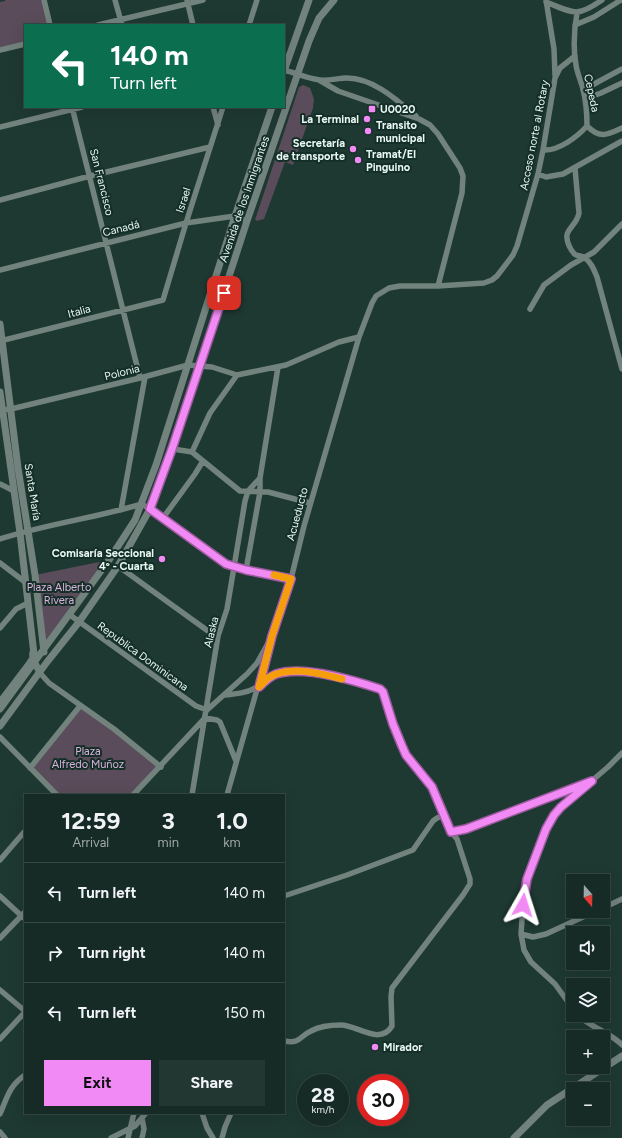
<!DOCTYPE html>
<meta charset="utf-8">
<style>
:root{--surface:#162b26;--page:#233732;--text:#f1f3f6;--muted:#9ea7a7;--line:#354743;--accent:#f18af4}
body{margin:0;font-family:Figtree,sans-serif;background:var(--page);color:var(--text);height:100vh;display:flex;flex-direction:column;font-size:15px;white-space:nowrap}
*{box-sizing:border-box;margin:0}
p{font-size:13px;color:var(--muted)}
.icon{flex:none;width:22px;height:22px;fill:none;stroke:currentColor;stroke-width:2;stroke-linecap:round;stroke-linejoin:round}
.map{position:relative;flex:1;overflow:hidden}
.details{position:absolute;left:24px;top:794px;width:261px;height:320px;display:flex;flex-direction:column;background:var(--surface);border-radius:0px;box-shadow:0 4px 16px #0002,0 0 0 1px var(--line)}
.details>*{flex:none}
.hud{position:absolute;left:24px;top:24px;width:261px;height:84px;border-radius:0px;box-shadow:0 4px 16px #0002,0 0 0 1px var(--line);background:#0b6e4f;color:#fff;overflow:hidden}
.needle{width:26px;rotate:160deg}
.fabs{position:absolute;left:566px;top:874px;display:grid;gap:8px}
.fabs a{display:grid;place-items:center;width:44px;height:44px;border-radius:0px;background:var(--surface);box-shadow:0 4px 16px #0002,0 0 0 1px var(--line);font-size:20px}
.speed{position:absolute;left:297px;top:1074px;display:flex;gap:8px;font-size:20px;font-weight:700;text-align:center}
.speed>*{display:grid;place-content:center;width:52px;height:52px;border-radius:50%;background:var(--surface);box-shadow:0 4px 16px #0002,0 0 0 1px var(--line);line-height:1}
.speed small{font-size:10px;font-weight:400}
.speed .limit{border:6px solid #d22;background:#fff;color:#111}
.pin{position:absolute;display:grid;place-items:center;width:34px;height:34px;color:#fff;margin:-17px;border-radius:8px;box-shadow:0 2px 6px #0006}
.me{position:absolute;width:44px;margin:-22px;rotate:6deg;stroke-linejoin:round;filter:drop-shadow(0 0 3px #0008)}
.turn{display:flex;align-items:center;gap:14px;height:84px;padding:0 20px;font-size:18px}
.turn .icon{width:52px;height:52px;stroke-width:2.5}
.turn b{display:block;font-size:28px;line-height:34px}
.eta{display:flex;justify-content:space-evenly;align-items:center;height:68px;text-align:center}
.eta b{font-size:24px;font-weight:700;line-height:28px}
.cta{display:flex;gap:8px;margin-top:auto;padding:8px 20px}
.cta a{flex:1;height:46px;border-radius:0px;background:var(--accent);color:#111;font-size:16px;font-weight:700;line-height:46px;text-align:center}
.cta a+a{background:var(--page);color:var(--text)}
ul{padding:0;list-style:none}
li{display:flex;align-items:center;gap:12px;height:60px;padding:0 20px;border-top:1px solid var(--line)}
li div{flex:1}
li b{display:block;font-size:15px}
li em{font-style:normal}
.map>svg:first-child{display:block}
</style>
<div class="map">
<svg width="622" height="1138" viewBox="0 0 622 1138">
<rect width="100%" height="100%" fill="#1e3932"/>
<path fill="#5a4c5a" d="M5,0H44L50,25H25V44L0,50V2L5,1Z
M303,85L310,88L314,99L313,108L293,165L285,162L264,219L257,221L255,219L256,217L299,87Z
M109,560L44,651L35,575Z
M80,706L161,767L133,795H57L30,768Z"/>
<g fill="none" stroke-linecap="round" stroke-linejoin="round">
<path stroke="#72827d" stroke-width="5.5" d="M44,0L50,25
M115,0L122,25
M187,0L193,25
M546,0L554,49L555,75
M546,2C574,13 576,18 602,0
M98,25L203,0
M249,25L257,0
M575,25L594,17L621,0
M0,50L25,44
M284,70C296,73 308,79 320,80C329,81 338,78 347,78C373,78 397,100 416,116
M319,80L338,91L419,119L430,125L438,134L460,168L463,176L462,193L438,286
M583,90L622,69
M585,99L601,93L622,83
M72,107L140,378
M213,107L218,125
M587,126C600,139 607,135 622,128
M0,127L82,107
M543,150C559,151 577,137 587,126C587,114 586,101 583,89C581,81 577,73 576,65C573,48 574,30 577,13
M575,168L579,213C577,224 568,228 567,235C566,241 571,252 576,255C579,256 583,256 585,258C592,263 594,270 597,277L622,369
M538,174L546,177L563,174L622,141
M0,200L90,176L210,147
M0,270L186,223L235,216L247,221
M530,309L544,285L571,265L594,252L622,224
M0,341L163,300L186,223L223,107
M2,410L11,409L140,378L188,365L212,367L237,375
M173,449L192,452L240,491L268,492L310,503
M192,452L210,413L237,375L286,365L339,342L359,337
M0,484L14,491
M121,510L145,377
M163,518L195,474L203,461
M0,539C46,524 95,518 142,504L163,518L226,564L246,570L291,579
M0,563L25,582
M118,566L208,631L218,636
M246,570L260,492V478
M70,615L196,706L207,710
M0,628L16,609L28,603
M40,673L49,683L114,729L161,767
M225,695C236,694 247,693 257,687C264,684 268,678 275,675C301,664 353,681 380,689L383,692L402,746L406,755L431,787L451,832L457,839L470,879V884L463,895L392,988L391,997L392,1026C380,1046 357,1025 341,1025C331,1025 320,1026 311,1031C298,1037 301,1044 284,1041
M0,701L29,663L32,658V653
M207,710L247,674L257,663L272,636L291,579L304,526L359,337L372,303L376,296L389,288L400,286H438L484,283L492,280L497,276L513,255L517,246L538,174L543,150L555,78L560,68L575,56
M0,737L57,795
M30,768L80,706
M133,795L205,718L217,720L220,722L236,761
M192,795L218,636L227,609L245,501L248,491L260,478L278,367
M227,795L269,647
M451,832L466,829L587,783
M0,860L25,831
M0,896L25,919
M284,896L347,875L413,850L433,821L437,818L444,815
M603,908L622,899
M521,934L533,937L546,934L596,911
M0,938L25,912
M0,990L25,1011
M573,1009L555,984L531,962L524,950L521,934L524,891L527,879L546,829L554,815L561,807L608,767L622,753
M578,1015C591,1028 610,1032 622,1045
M0,1039L25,1012
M202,1113L207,1128L213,1138
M0,1114C7,1098 9,1086 25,1075
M142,1118L144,1129L142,1138
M0,1132L5,1138
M111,1138L135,1126L146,1113
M128,1138L134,1113
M222,1138L225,1127L231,1113"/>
<path stroke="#72827d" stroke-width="7" d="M284,71L309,0
M0,324L18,468L35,575L44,652
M0,392L20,533L35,663L40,673
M0,709L109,560L135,520L156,465L235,216L272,107
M0,726L47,662L79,622L118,566L150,509L173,449L247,221L309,41L319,18L334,0
M514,1138L547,1105L622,1056"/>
</g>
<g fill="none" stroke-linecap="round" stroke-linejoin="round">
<g stroke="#9d5a9f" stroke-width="10">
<path id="route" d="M224,293L172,449L150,509L226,564L246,570L291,579L272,636L259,687C264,682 269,677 276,674C303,665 353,680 380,689L383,692L393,724L402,746L406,755L432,787L451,832L466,829L592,781L561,807L554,815L546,829L527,879L523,905"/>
</g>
<use href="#route" stroke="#f18af4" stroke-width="7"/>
<path stroke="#f59e0b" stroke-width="7" d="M274,575L291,579L272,636L259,687C262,684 265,681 268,678C289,665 320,673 342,679"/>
</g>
<g fill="#f18af4" stroke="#142e28" stroke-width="1.5">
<rect x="368" y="105" width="8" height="8" rx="2"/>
<circle cx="367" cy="119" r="4"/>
<circle cx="368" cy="131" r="4"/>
<circle cx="353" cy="149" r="4"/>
<circle cx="358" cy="160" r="4"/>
<circle cx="162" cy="559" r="4"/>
<circle cx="375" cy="1047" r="4"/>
</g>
<g text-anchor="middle" stroke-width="4" stroke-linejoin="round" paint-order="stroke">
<g font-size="11" fill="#e8f7f2" stroke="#142e28">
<text transform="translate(592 93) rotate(78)" y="4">Cepeda</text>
<text transform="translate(534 135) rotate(-79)" y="4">Acceso norte al Rotary</text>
<text transform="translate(102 182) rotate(76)" y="4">San Francisco</text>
<text transform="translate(244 199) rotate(-71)" y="4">Avenida de los Inmigrantes</text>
<text transform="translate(183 200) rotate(-72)" y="4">Israel</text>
<text transform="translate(121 228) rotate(-14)" y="4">Canadá</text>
<text transform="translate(79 311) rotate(-15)" y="4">Italia</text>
<text transform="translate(122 372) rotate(-14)" y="4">Polonia</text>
<text transform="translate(33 492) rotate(81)" y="4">Santa María</text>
<text transform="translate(297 514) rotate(-75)" y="4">Acueducto</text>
<text transform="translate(211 632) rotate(-76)" y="4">Alaska</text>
<text transform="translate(143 656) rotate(36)" y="4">Republica Dominicana</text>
</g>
<g font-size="11" font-weight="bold" fill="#e8f7f2" stroke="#142e28" text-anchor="start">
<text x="380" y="113">U0020</text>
<text x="359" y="123" text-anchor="end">La Terminal</text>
<text x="376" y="129">Transito<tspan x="376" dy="13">municipal</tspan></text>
<text x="345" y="147" text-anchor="end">Secretaría<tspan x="345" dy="13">de transporte</tspan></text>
<text x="366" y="158">Tramat/El<tspan x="366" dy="13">Pinguino</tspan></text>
<text x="154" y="557" text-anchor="end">Comisaría Seccional<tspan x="154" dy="13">4º - Cuarta</tspan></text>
<text x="383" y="1051">Mirador</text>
</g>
<g font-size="11" fill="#dcb2dc" stroke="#142e28">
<text x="59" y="591">Plaza Alberto<tspan x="59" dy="13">Rivera</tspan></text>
<text x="88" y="755">Plaza<tspan x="88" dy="13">Alfredo Muñoz</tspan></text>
</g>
</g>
</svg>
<div class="fabs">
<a><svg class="needle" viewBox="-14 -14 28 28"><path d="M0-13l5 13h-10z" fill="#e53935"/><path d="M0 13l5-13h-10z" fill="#9ea7a7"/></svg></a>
<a><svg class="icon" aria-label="sound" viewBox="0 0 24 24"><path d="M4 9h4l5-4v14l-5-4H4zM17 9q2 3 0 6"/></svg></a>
<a><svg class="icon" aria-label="layers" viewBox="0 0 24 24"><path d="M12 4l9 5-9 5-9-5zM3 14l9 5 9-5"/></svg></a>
<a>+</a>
<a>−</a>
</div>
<div class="speed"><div>28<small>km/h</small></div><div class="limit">30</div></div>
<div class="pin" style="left:224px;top:293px;background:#d93025"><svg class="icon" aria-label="arrive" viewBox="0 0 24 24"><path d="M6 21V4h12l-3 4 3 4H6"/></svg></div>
<svg class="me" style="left:523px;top:905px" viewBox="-20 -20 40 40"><path d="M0-17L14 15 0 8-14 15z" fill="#f18af4" stroke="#fff" stroke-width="4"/></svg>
<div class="hud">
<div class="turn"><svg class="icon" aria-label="left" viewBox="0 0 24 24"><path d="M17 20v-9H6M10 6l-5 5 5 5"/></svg><div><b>140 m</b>Turn left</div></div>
</div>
<section class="details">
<div class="eta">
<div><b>12:59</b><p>Arrival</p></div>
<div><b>3</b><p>min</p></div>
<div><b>1.0</b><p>km</p></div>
</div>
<ul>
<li><svg class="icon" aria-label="left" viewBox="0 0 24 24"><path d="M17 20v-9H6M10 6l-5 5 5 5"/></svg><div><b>Turn left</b></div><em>140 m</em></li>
<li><svg class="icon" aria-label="right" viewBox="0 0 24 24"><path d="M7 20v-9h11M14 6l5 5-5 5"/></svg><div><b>Turn right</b></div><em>140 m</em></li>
<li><svg class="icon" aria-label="left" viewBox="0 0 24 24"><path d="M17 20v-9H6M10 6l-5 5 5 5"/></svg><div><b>Turn left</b></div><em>150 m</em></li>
</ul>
<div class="cta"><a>Exit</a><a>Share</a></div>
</section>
</div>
